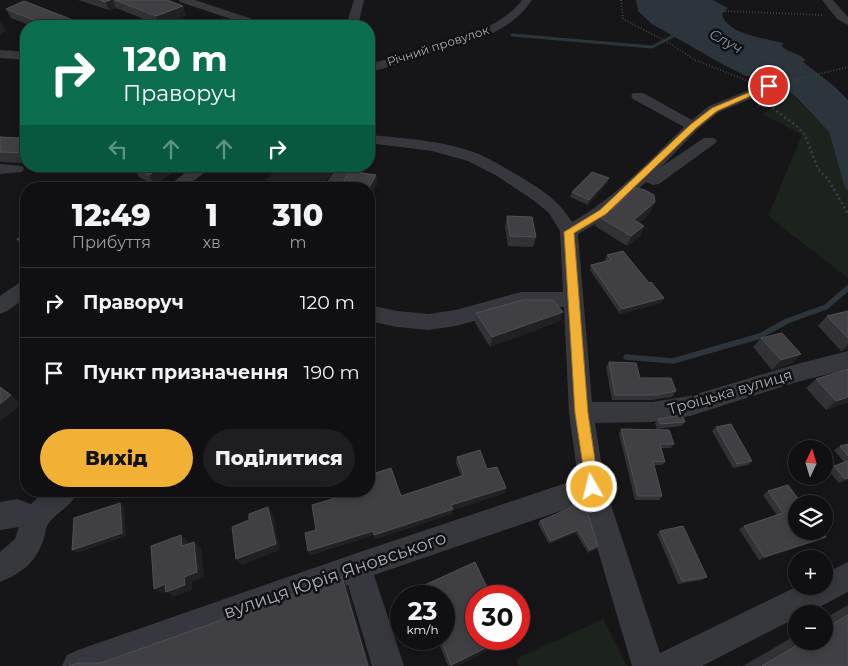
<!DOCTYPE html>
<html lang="uk">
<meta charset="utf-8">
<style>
:root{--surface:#101012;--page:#1e1e20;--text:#f1f3f6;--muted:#9c9d9f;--line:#303032;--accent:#f2b134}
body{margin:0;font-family:Montserrat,sans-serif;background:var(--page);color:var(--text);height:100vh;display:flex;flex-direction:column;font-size:19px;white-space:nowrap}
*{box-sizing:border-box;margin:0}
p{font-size:16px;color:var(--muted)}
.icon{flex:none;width:28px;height:28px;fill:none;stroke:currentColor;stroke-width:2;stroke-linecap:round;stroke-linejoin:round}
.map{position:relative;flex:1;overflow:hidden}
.panel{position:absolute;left:20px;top:182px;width:355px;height:315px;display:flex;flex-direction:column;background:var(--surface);border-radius:20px;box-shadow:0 2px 8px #0003,0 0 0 1px var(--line)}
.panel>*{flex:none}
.hud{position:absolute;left:20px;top:20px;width:355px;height:152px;border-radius:20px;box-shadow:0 2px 8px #0003,0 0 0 1px var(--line);background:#0b6e4f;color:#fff;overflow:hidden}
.needle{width:32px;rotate:4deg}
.fabs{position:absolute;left:788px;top:440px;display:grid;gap:10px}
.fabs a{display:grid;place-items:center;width:45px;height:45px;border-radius:50%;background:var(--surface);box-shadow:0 2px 8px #0003,0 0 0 1px var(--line);font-size:25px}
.speed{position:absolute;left:390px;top:585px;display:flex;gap:10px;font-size:25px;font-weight:700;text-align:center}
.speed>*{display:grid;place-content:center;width:65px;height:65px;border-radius:50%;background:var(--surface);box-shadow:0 2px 8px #0003,0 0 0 1px var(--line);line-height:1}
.speed small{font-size:12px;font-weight:400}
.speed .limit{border:8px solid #d22;background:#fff;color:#111}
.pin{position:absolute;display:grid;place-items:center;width:42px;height:42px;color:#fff;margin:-21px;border:2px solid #fff;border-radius:50%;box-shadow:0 1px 5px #0007}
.me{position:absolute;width:55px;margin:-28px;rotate:352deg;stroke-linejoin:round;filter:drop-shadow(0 0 4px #0008)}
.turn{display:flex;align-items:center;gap:18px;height:105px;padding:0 20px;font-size:22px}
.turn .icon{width:65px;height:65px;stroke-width:2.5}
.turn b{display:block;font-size:35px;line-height:42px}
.lanes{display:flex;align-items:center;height:48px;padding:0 20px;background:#0003;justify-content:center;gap:25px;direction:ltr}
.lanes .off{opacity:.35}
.eta{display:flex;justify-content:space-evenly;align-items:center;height:85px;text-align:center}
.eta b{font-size:30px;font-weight:800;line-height:35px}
.cta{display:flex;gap:10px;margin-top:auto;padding:10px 20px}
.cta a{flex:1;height:58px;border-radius:30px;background:var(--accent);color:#111;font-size:20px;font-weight:800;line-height:58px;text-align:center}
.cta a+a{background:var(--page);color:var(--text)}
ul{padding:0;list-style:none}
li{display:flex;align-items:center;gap:15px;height:70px;padding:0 20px;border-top:1px solid var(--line)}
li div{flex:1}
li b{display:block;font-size:19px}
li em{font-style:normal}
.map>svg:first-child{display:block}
</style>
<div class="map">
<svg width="848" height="666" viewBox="0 0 848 666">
<rect width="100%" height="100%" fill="#161618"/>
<path fill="#222225" d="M280,166H337L319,189H257Z"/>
<path fill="#1c231d" d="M787,90L829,132L845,188L848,191V278L768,216L802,135L762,114L784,101Z
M603,619L627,666H519L516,659Z"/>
<path fill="#2c353c" d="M636,0H713L728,8L722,14C727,35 766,38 783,43L782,46C788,54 800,52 805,60L803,62L834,86L848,100V191L845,188L829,132L797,98L787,90L768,79L746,76L724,65L652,24L638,11Z"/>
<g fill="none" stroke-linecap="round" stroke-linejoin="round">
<path stroke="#2c353c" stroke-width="3" d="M512,35L652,47L681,32"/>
<path stroke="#2c353c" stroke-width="5.5" d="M626,357L673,361L760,336L787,321L826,307L848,288"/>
<path stroke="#3d3f44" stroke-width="2" stroke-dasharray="1 2" stroke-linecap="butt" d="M621,0L623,19L671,44L695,60L748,81
M722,11L824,15
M758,105L769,106
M770,106L774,98"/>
<path stroke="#3d3f44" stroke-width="2.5" stroke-dasharray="2 3" stroke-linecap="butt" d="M758,105L770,106L798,127L805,135L818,169L828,179L848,214"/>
<path fill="#37383d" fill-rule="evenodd" d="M179,0H195L267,24L269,26H252L180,2Z
M354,0H364L358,26H346Z
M522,0H532C506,38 466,42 424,55C406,61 388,68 369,72V64C385,60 401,54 417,49C454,38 497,32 522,0Z
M822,0H833L848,17V25L837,19Z
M0,50L26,52V60L0,58Z
M769,82L774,83L776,86L774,89L719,112L698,129L661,167L704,138H714L717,141L714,144L659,184L653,185L646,182L609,216L578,234L592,402H652L690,396L797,364L848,351V369L797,382L690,416L652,422L595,423L605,487L660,653L798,586H824V574L848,562V592L806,614H796V618L702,666H632L584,503L374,575L404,666H372L348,585L122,666H62L67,655L78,650L357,553L578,479L569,413L564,307L521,308L456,326L428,330L397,327L369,321V305L397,311L428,314L456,310L521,292H563L560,231L549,213L533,200L497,176L468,161L432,151L369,143V135C404,138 448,141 481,155C496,162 510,171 524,179C546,193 558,200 572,222C616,197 648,162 684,127L633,99L631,96L633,93H643L692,120L709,106Z
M0,164L22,166L24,169L22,172L0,174Z
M194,166H213L183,189H164Z
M338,166H354L339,189H322Z
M26,281V298L7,311L0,314V296L19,283Z
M45,491H78C71,508 53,514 47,526C45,530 45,536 43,541C35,563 22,573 0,582V552L15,539L19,527L0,530V502L17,499L31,504Z"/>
<path stroke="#3d3f44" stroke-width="2" stroke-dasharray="1 2" stroke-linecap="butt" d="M769,86L848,67"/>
</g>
<path fill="#323236" d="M78,0H167L183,6L186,15L159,25L116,8L109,10Z
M6,9L87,26H32L11,18Z
M26,134V163L0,162V137L20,138Z
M182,166L154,185L139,177L134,167Z
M376,175L377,185L369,189H342V184Z
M609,178L607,183L588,205L570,197L572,192Z
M651,212L639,223L644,226L640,236L627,246L595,226L598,216Z
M507,216L536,237L533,247L508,246L505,227Z
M26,233V250L17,239Z
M607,255L649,283L664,298L661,303L620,314L590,270L591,265L606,261L605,260Z
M848,311V349L841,351L818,326L827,316Z
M476,313L560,321L490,347L475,323Z
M761,338L801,354L792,363L772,370L753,347Z
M609,362L640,378L676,391L672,397L652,400H612L606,367Z
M816,379L848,402L826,410L806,388Z
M658,419L685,422L681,426L657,429L655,423Z
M716,427L752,461L748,465L733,468L712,431Z
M621,429L674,444L671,448H661L665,462L662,465H654L662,496L659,500H635L619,434Z
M848,444V480L839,483L828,470L834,466L844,462L834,450L840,446Z
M457,457L487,469L506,488L504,493L453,510L452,514L375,539L374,535L311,555L308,551L316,530L401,496L461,476L456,463Z
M768,491L820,540L759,560L739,529L744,526L777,515L763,495Z
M584,502L596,549L588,553L576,533L549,544L538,524L540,521Z
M660,531L707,577L702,580L678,584L657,534Z
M475,562L491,596H476V639H507L504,642L457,666H448L437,639H444V596H416V589Z
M848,605V666H743L796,635V641H824V619Z"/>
<path fill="#212124" d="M110,0H113L116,8L109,10L105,2Z
M183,6L186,15L159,25L156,16Z
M1,22L6,31L0,35V23Z
M162,166H182L154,185L149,175Z
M376,175L377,185L369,199V189H368Z
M609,178L607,183L588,205L589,200Z
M655,202L651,212L630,230L634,220Z
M644,226L640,236L627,246L631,236Z
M664,298L661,303L620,314L622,309Z
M563,312L560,321L490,347L492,337Z
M848,345V349L841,351Z
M801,354L792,363L772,370L781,360Z
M11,395L22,404L0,421V404Z
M848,397V402L826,410L836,401Z
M848,478V480L839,483L845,479Z
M506,488L504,493L453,510L452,514L375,539L374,535L451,505Z
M120,503L124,506L126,536L77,553L72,550Z
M268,507L273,514L280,550L242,565L236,559Z
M578,530L576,533L549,544L551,541Z
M373,531L374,535L311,555L308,551Z
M181,535L188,542L189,552L182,546Z
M826,537L820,540L759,560L764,557Z
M194,542L201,548L204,577L192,582V590L174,597L166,592L162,593L154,589Z
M598,546L596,549L588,553L590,550Z
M342,577L347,587L370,666H368Z
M503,639H507L504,642L457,666H451Z"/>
<path fill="#3f3f44" stroke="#4f5156" d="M100,0H110L105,2Z
M115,0H167L183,6L156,16Z
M24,1L86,25L85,26H49L6,9Z
M26,134V153L0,152V137L20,138Z
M136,166H162L149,175L134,167Z
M350,171L376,175L368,189L342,184Z
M592,172L609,178L589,200L572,192Z
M635,188L645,190L654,195L655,202L634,220L644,226L631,236L598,216L614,208Z
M507,216L532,217L536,237L510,236Z
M26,233V245L17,239Z
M623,251L649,283L651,282L664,298L622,309L591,265L611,260L607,255Z
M523,300H553L563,312L492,337L476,313Z
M848,311V338L827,316Z
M782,333L801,354L781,360L761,338Z
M609,362L636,363L640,378H671L676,391L656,395H615Z
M848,369V397L836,401L816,379Z
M0,387L11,395L0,404Z
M682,415L685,422L660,424L658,419Z
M731,424L752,461L737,464L716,427Z
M621,429L669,430L674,444H660L665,462L653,461L662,496H638Z
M848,444V456L840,446Z
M480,450L487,469L497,467L506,488L451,505L453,509L374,535L373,531L308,551L305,533L316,530L312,505L359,491H369V475L391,468L401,496L464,475L457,457Z
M848,461V478L845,479L834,466Z
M788,485L802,504H796V531H822L826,537L764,557L744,526L783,513L768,491Z
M584,502L598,546L590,550L578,530L551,541L540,521Z
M120,503L122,533L72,550L74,518Z
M268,507L276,544L236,559L232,527L249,520V514Z
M683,526L707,577L682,581L660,531Z
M181,535L182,546L194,542L197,572L184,577L185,585L166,592L165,584L154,589L151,546Z
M475,562L491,596H476V639H503L451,665L441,639H444V596H418L416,589Z
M342,577L368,666H69L78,663H101Z
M848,615V666H762L804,641H824V629Z"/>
<path fill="#f2b134" stroke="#9d7322" d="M767,85L773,86L717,111L696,128L606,214L574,233L588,413L599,487L597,492L592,494L587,492L575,413L564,232L600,210L690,125L712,108Z"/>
<g text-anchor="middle" stroke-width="5" stroke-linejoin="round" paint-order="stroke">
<g font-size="12" fill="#a8adb8" stroke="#111113">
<text transform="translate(438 46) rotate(-18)" y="4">Річний провулок</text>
</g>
<g font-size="14" font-style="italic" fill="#7f9bb3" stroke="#111113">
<text transform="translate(726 41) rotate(29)" y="5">Случ</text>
</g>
<g font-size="15" fill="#a8adb8" stroke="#111113">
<text transform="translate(730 392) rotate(-16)" y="5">Троїцька вулиця</text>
</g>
<g font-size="18" fill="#a8adb8" stroke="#111113">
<text transform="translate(335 575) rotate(-19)" y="6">вулиця Юрія Яновського</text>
</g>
</g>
</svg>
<div class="fabs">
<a><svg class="needle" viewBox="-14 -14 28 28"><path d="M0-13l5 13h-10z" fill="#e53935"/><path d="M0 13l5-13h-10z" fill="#9c9d9f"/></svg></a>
<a><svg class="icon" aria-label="layers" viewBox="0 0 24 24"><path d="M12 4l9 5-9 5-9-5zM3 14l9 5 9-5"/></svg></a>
<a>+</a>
<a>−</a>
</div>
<div class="speed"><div>23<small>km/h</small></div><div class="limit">30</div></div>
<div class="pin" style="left:769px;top:86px;background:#d93025"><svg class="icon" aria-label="arrive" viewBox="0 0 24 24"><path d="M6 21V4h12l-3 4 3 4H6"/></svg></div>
<svg class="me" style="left:592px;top:487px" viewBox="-20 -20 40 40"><circle r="17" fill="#f2b134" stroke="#fff" stroke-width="3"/><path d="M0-11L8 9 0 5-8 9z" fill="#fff"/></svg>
<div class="hud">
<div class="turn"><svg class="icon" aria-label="right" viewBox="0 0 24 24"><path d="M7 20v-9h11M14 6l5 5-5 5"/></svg><div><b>120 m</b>Праворуч</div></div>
<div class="lanes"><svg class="icon off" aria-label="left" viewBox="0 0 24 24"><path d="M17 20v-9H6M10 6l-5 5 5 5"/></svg><svg class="icon off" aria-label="ahead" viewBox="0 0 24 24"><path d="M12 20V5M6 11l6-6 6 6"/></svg><svg class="icon off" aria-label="ahead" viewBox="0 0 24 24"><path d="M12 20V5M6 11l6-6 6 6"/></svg><svg class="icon" aria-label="right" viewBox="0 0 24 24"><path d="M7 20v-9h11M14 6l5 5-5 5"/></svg></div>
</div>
<section class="panel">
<div class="eta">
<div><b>12:49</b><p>Прибуття</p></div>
<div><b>1</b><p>хв</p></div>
<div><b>310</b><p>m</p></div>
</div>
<ul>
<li><svg class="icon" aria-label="right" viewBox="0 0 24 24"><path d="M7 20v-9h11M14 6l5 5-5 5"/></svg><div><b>Праворуч</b></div><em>120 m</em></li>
<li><svg class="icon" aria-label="arrive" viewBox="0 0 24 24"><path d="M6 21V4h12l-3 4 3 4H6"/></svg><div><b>Пункт призначення</b></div><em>190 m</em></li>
</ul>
<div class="cta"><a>Вихід</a><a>Поділитися</a></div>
</section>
</div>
